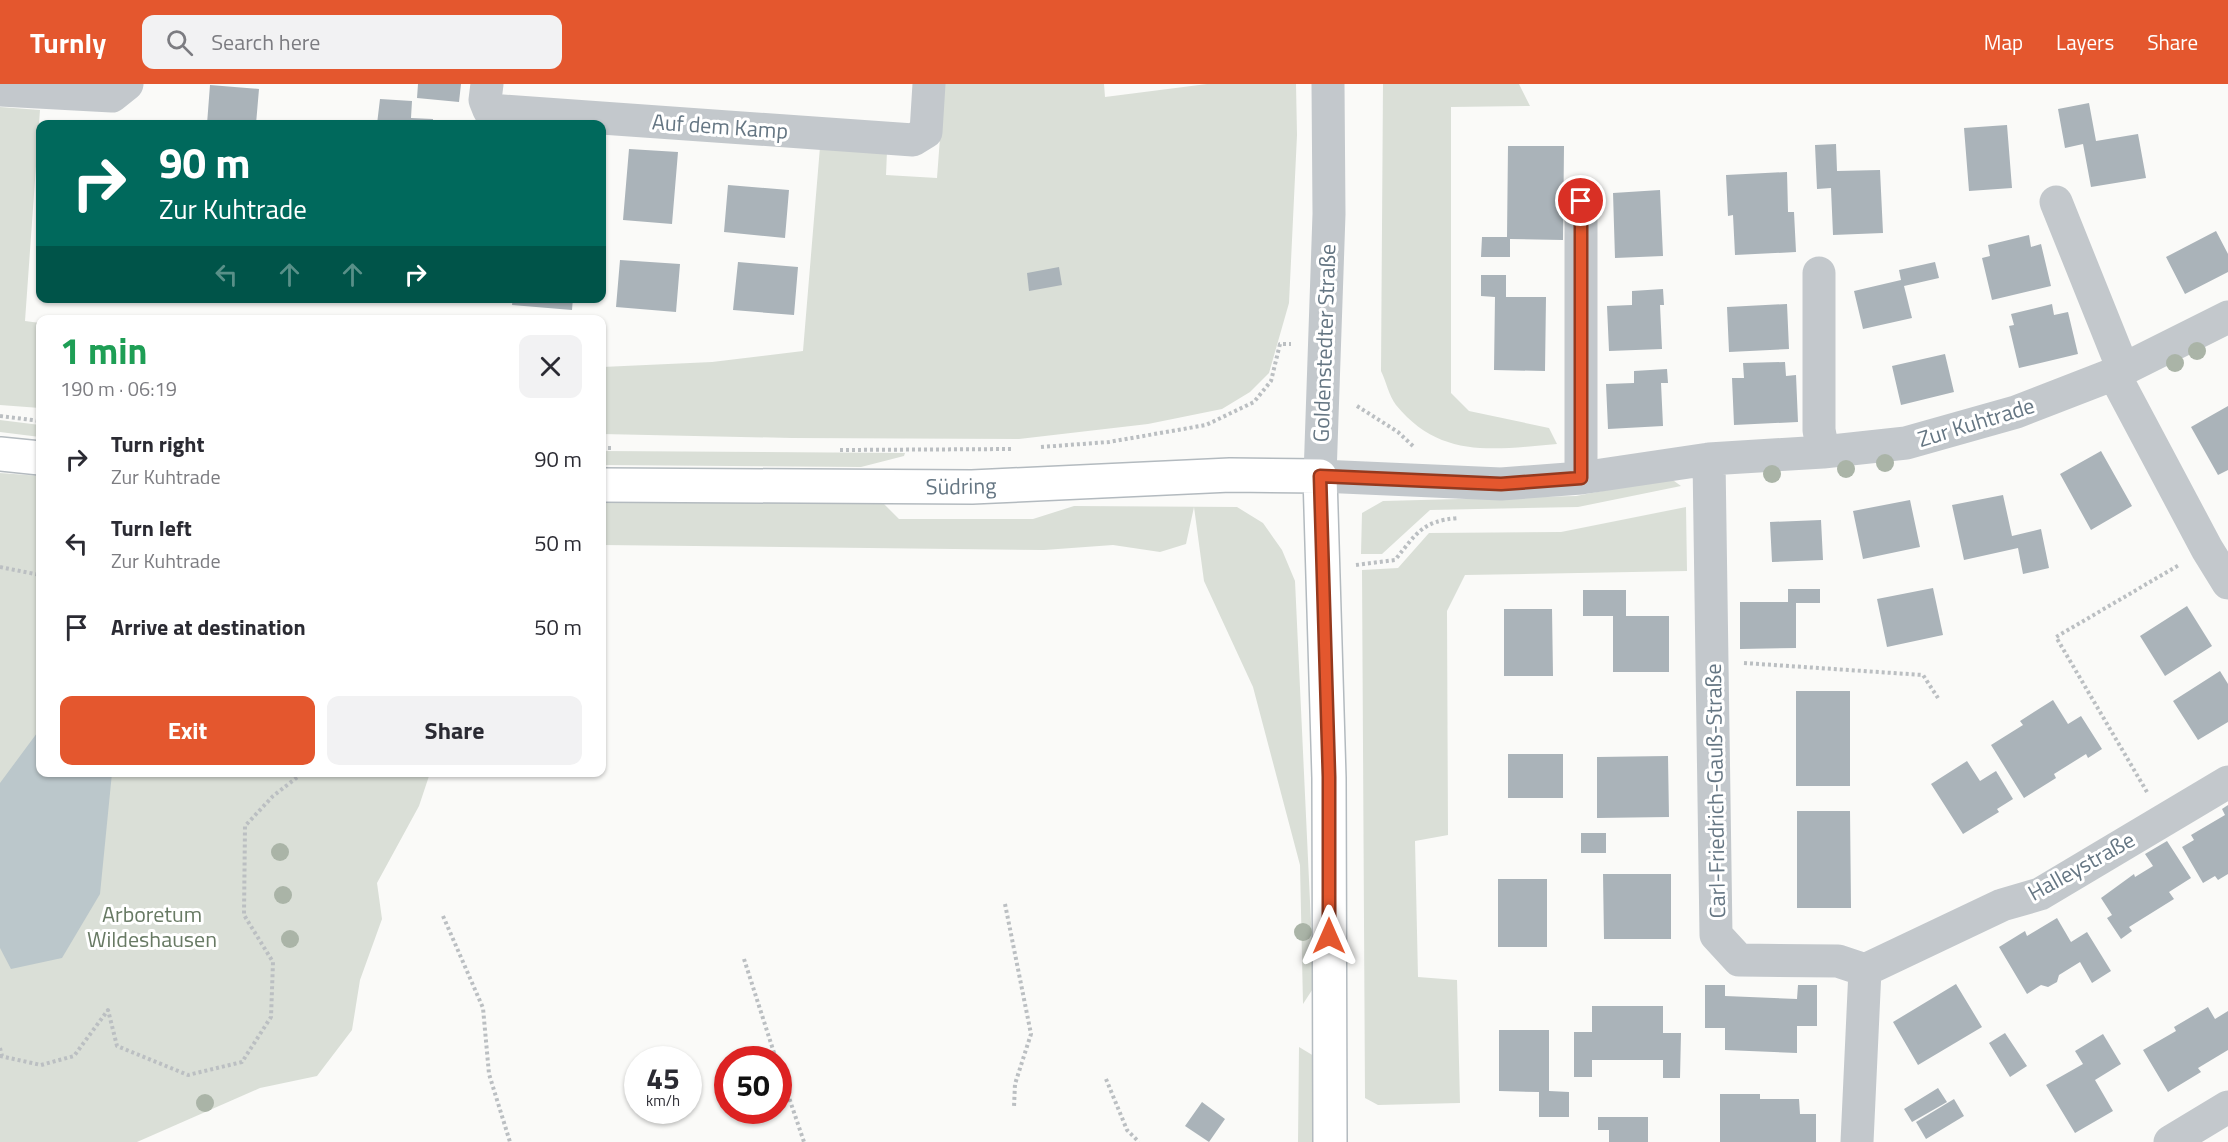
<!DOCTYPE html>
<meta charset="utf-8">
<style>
:root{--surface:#fff;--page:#f2f2f3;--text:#2b2b33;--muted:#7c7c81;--accent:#e4572e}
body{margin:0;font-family:"Titillium Web",sans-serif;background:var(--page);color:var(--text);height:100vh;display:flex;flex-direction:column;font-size:22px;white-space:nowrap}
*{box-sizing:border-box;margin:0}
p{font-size:20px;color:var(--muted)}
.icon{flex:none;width:33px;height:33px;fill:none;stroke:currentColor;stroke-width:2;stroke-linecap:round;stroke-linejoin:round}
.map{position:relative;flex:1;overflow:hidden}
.side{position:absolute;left:36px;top:231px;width:570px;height:462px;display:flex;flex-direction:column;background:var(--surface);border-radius:12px;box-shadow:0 2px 4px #0004}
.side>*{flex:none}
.guide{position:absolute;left:36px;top:36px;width:570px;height:183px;border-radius:12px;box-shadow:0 2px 4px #0004;background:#00695c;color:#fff;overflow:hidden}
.speed{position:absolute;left:624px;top:962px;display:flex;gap:12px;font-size:30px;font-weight:700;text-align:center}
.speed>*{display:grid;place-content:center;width:78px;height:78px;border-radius:50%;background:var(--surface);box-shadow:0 2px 4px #0004;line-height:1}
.speed small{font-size:15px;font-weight:400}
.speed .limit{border:9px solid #d22;background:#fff;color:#111}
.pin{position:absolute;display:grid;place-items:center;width:51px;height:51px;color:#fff;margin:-26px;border:3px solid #fff;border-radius:50%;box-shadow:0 2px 6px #0007}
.me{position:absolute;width:66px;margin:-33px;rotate:0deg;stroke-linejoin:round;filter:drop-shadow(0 0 4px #0008)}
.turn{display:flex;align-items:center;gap:21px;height:126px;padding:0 24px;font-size:27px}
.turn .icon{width:78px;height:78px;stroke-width:2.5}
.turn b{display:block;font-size:42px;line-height:51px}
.lanes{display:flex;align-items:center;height:57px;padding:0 24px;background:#0003;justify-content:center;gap:30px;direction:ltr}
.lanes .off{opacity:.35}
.round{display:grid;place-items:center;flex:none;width:63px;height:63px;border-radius:12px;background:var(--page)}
.overview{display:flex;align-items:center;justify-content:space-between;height:102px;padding:0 24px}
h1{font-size:36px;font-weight:700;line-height:45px;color:#1e9e55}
.action{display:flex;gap:12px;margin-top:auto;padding:12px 24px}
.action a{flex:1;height:69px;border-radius:12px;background:var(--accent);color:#fff;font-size:24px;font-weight:700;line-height:69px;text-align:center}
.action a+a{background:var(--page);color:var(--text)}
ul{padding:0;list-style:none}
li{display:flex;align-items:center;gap:18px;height:84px;padding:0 24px}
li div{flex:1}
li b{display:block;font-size:22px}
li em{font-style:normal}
header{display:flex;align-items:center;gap:36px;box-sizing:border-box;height:84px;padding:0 30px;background:var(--accent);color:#fff}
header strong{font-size:28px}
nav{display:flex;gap:33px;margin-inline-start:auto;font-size:21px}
.search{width:420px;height:54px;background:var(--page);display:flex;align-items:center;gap:15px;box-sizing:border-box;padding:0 21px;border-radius:12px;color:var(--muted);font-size:22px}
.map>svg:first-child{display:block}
</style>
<header>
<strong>Turnly</strong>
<div class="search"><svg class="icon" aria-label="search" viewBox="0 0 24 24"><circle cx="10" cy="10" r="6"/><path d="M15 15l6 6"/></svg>Search here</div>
<nav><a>Map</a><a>Layers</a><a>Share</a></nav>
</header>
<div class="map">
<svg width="2228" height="1058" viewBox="0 0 2228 1058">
<rect width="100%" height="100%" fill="#fafaf8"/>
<path fill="#dadfd7" d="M944,0H1104L1105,13L1207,0H1296L1297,51L1289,219L1269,289L1250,308L1222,325L1148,340L1019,355L792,354L602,350V283L712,278L803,267L820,63L887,67L886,91L937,94Z
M1383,0H1519L1530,22L1451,23V309L1469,327L1549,344L1557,360C1495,365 1441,376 1396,321C1389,312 1386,297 1381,287Z
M0,23L40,26L25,237L40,239V324L0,321Z
M0,336L40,341V353L0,348Z
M602,367L905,369L904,372L861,383L602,381Z
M0,389L40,392V688L430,689L419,722L377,799L382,835L360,896L352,946L317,992L260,1004L137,1058H0Z
M1670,394L1681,402L1578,423L1430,426L1382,470H1361L1362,429L1383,417L1576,412Z
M771,418L884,420L899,435H1033L1074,422L1237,423L1263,439L1282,466L1295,497L1314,903L1303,920L1300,781L1253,603L1204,497L1194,423L1186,460L1160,468L1113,461L1044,466L602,461V419Z
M1686,423L1687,487L1465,491L1447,527L1448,751L1415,757L1418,893L1457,896L1460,1019L1378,1021L1365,1014L1362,486L1398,484L1429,449L1561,448Z
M1299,963L1314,972L1313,1058H1298Z"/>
<path fill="#bbc7cb" d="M40,645V688L112,689L100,810L62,874L11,885L0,864V699Z"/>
<path fill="#aab3b9" d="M418,0H461L459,18L417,14Z
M210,1L259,5L256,40H207Z
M380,15L412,17L411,34L433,35V40H377Z
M2089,19L2096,57L2138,50L2146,94L2091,103L2083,60L2065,64L2058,25Z
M2007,41L2012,104L1969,107L1964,44Z
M1836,60L1837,87L1880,86L1883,149L1833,151L1831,104L1817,105L1815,61Z
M1508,62H1564L1563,156L1510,155V173H1481L1482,153H1507Z
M629,65L678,68L672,140L623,136Z
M1787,88L1788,128H1794L1796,168L1735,171L1733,131L1728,132L1726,91Z
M728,101L789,106L785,154L724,148Z
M1660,106L1663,172L1615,174L1613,109Z
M2216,147L2228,170V188L2185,210L2166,173Z
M2029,151L2031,163L2041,160L2051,202L1992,216L1982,174L1990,172L1988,161Z
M620,176L680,180L676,228L616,223Z
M738,178L798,183L794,231L733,226Z
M1935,178L1939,194L1904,202L1912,234L1863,245L1854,207L1901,196L1899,186Z
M1059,183L1062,201L1029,207L1027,189Z
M1481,191H1506V213H1546L1545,287L1494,286L1495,213L1481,212Z
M1663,205L1664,221H1660L1662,265L1609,267L1607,222L1632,221V207Z
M513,214H573L572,226L512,221Z
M1787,220L1789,265L1729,268L1727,223Z
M2052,220L2054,231L2068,228L2078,270L2019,284L2009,242L2014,241L2011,230Z
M1945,270L1954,308L1901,321L1892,282Z
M1785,278L1786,292L1796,291L1798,338L1734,341L1732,294H1744L1743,279Z
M1667,285L1668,299H1661L1663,342L1608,345L1606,300L1634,299V287Z
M2228,322V386L2218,391L2191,343Z
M2101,367L2132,422L2091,446L2060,390Z
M2003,411L2012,452L2041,445L2049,484L2023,490L2018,464L1964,476L1952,421Z
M1910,416L1920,463L1863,475L1853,427Z
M1821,436L1823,476L1772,478L1770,438Z
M1933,504L1943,551L1887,563L1877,515Z
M1788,505H1820V519H1796V564L1740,565V518H1788Z
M1583,506H1626V532H1669V588H1613V532H1583Z
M2187,522L2212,562L2165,592L2140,552Z
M1504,525H1552L1553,592H1504Z
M2220,587L2228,600V638L2198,656L2173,617Z
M1796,607H1850V702H1796Z
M2053,616L2068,640L2081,632L2102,665L2088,674L2086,670L2054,690L2056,694L2024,714L1991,661L2023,641L2020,637Z
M1508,670H1563V714H1508Z
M1668,672L1669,733L1597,734V673Z
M1967,677L1980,697L1996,687L2013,715L1997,725L1999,728L1963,750L1931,700Z
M2228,721V790L2218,796L2215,792L2203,799L2182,763L2194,756L2191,751L2225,731L2222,725Z
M1797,727H1850L1851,824H1797Z
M1581,749H1606V769H1581Z
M2167,757L2191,794L2169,808L2174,815L2129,843L2132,847L2121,855L2107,834L2112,831L2101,814L2134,790L2135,793L2153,782L2145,770Z
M1603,790H1671V855H1604Z
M1498,795H1547V863H1498Z
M2057,834L2071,858L2087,848L2111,887L2092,899L2080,878L2059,891L2057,898L2048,903L2041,901L2027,910L1999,863L2025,847L2027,852Z
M1956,900L1982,943L1918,981L1893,938Z
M1705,901H1725V912L1797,915L1798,901H1817V942H1797V969L1725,966V944H1705Z
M1592,922H1663V949H1681L1680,994H1663V976H1592V993H1574V948H1592Z
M2208,923L2215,935L2228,927V966L2198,984L2201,988L2168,1008L2143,966L2176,947L2174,943Z
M1499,946H1549V1007L1569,1008V1033H1539V1008L1499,1007Z
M2005,949L2027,982L2010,993L1989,959Z
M2103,950L2121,980L2095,996L2113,1027L2075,1049L2046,1001L2083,980L2075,967Z
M1938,1004L1947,1018L1912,1038L1904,1025Z
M1720,1010H1760V1015H1799L1800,1030H1816V1058H1720Z
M1954,1015L1964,1032L1926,1055L1916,1038Z
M1202,1018L1225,1035L1209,1058L1185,1042Z
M1598,1033H1648V1058H1609V1046H1598Z"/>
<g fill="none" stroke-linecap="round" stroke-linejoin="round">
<g stroke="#b3babf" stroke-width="36">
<path id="secondary" d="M0,370L40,374
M602,401L972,403L1230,391L1320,392L1329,694L1330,1058"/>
</g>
<path stroke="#bbbfc2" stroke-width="4" stroke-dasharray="3 3" stroke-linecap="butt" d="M1357,322L1398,348L1414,363
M0,332L40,337
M1041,363L1109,358L1206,341L1254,318L1271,297L1280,260H1291
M602,364H614
M840,366L1013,365
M1356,481L1395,476C1417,449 1422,437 1458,434
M0,483L40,491
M1744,579L1923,591L1938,614
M2147,708L2056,553L2179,481
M1005,820L1031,950L1015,1000L1014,1023
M443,832L483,924L489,990L510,1058
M744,875L776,975
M0,964L2,972
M0,972L41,981L74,972L108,926L117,962L188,991L242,978L271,933L273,878L244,831L245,742L273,712L304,688
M778,981L804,1058
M1106,995L1127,1046L1139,1058"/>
<path stroke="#c3c8cc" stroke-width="33" d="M487,0L485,16L489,26L913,56L926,48L929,0
M1328,0L1329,130L1320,392L1501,400L1581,394L1709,375L1823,368L1906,359L2016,328L2114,290L2228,233
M0,6L112,12L127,0
M1581,117V394
M2056,118L2123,285
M1819,189V346L1823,368
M2114,290L2207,465L2228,499
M1709,375L1716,851L1739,876L1838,877L1865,886L1857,1058
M1865,886L2002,821L2040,810L2228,698
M2170,1058L2228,1023"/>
<use href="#secondary" stroke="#fff" stroke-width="33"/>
</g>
<g fill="#aab4a7">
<circle cx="2197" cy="267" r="9"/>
<circle cx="2175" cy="279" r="9"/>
<circle cx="1885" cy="379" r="9"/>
<circle cx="1846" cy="385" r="9"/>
<circle cx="1772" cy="390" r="9"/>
<circle cx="280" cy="768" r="9"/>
<circle cx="283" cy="811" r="9"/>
<circle cx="1303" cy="848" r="9"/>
<circle cx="290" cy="855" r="9"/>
<circle cx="205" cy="1019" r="9"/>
</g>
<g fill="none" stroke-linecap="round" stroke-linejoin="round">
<g stroke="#94391e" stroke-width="15">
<path id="route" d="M1329,852V693L1320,392L1501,400L1581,394V117"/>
</g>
<use href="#route" stroke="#e4572e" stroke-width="10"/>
</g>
<g text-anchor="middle" stroke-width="6" stroke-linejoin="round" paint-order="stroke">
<g font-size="22" fill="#657683" stroke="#fff">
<text transform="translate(720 42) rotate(4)" y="8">Auf dem Kamp</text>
<text transform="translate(1324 259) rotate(-88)" y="8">Goldenstedter Straße</text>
<text transform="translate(1976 338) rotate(-17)" y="8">Zur Kuhtrade</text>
<text transform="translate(961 402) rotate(-1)" y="8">Südring</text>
<text transform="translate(1715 707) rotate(-91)" y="8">Carl-Friedrich-Gauß-Straße</text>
<text transform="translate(2081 782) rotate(-29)" y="8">Halleystraße</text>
</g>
<g font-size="22" fill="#687a64" stroke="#fff">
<text x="152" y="838">Arboretum<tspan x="152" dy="25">Wildeshausen</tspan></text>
</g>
</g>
</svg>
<div class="speed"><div>45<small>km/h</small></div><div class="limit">50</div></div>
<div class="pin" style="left:1581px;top:117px;background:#d93025"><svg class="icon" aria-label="arrive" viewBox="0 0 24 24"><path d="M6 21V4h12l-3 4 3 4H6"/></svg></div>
<svg class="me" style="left:1329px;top:852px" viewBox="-20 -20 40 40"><path d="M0-17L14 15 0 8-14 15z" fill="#e4572e" stroke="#fff" stroke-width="4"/></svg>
<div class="guide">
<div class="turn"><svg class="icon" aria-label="right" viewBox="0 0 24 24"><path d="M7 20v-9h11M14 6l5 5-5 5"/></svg><div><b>90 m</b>Zur Kuhtrade</div></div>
<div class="lanes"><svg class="icon off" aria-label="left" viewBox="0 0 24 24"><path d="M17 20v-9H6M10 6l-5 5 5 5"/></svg><svg class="icon off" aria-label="ahead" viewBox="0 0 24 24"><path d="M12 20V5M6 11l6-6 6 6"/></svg><svg class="icon off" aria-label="ahead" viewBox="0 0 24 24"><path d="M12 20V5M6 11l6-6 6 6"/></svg><svg class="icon" aria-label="right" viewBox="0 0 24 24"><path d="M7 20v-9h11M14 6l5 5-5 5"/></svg></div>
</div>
<section class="side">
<div class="overview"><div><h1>1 min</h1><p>190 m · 06:19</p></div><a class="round"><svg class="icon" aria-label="close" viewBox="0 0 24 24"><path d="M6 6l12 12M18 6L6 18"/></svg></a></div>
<ul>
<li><svg class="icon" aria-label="right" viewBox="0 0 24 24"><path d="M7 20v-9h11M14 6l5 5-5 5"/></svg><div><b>Turn right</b><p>Zur Kuhtrade</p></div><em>90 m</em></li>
<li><svg class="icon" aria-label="left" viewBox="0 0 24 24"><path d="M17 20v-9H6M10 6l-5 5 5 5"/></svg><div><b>Turn left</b><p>Zur Kuhtrade</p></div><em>50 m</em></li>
<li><svg class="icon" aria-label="arrive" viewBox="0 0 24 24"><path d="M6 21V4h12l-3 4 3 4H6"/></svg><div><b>Arrive at destination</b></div><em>50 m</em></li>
</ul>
<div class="action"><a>Exit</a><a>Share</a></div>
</section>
</div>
